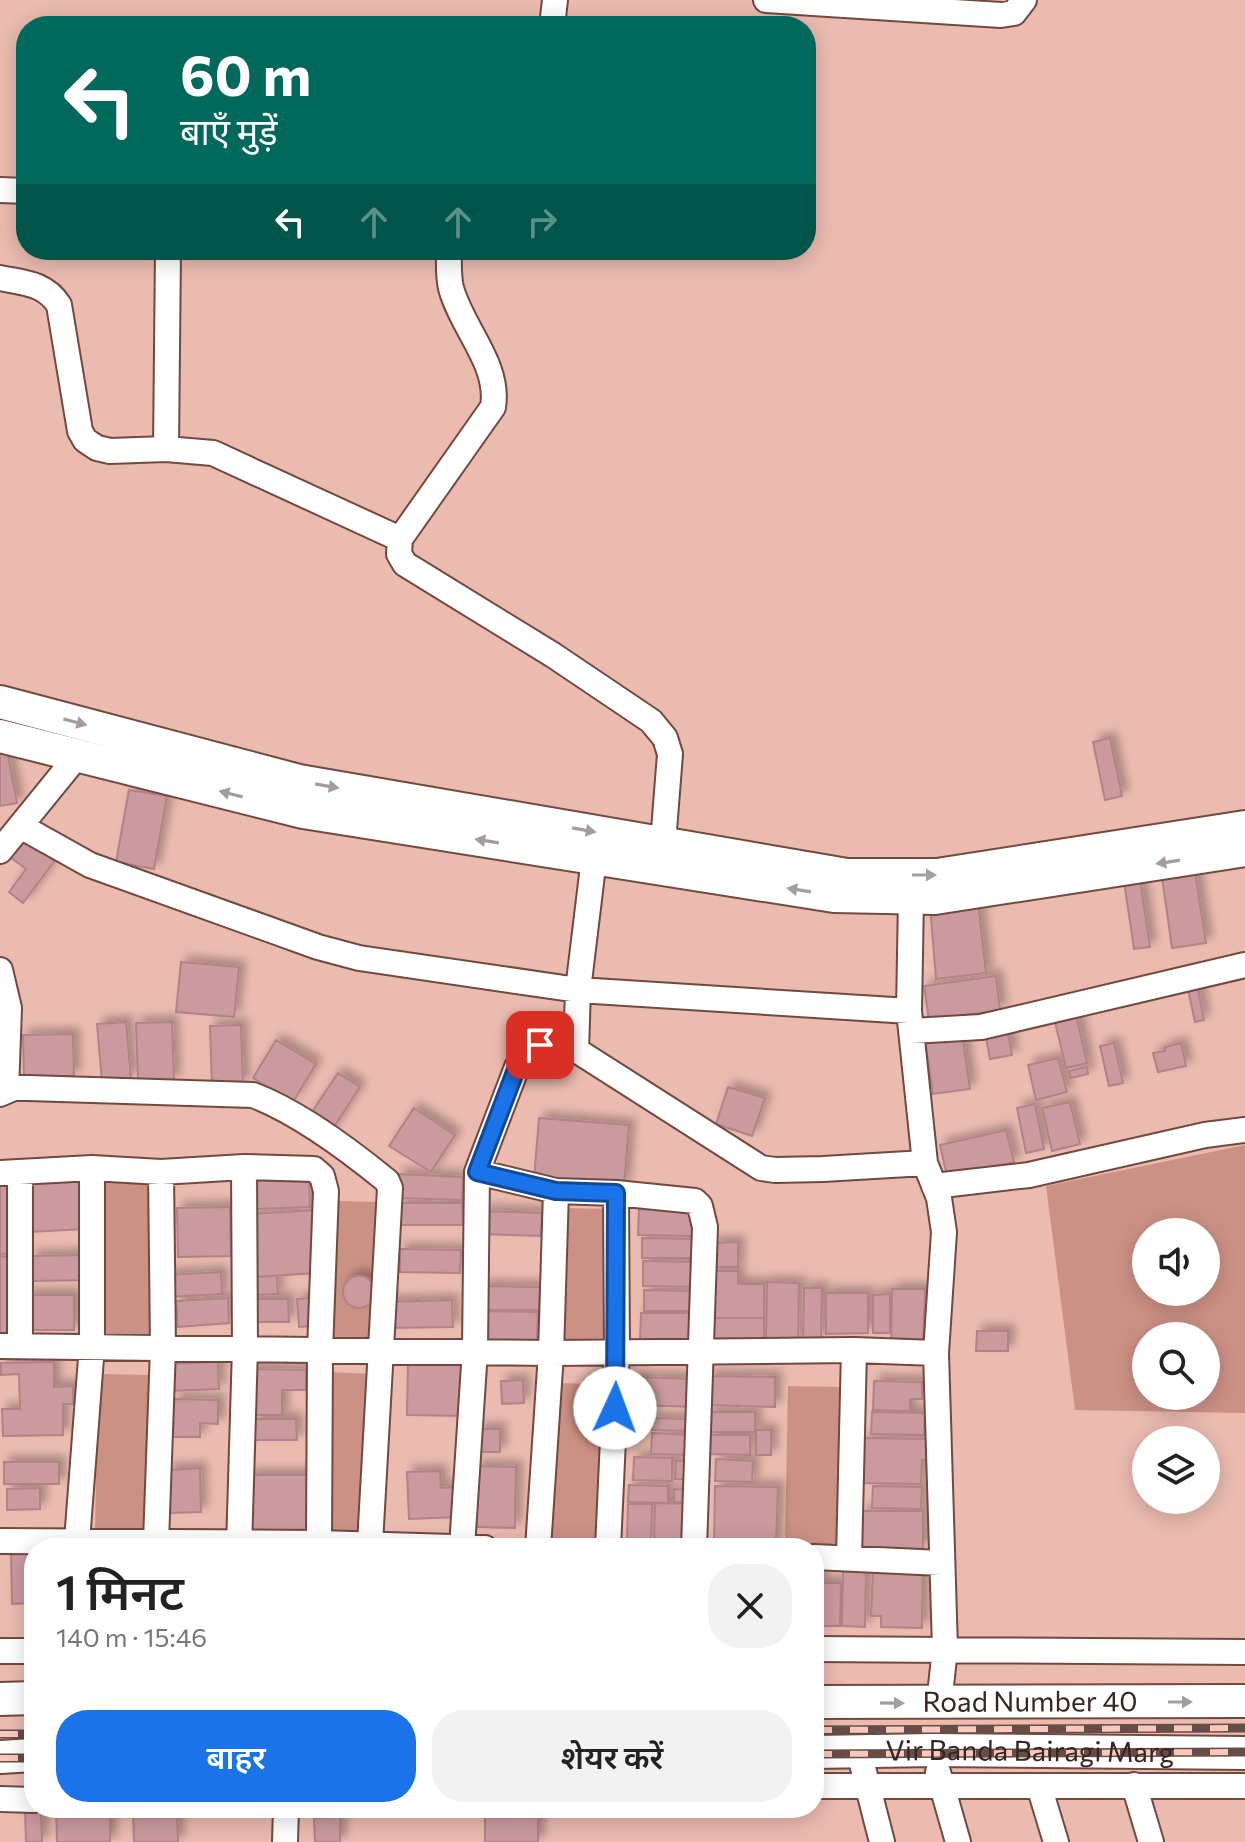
<!DOCTYPE html>
<html lang="hi">
<meta charset="utf-8">
<style>
:root{--surface:#fff;--page:#f2f2f2;--text:#222;--muted:#767676;--accent:#1a73e8}
body{margin:0;font-family:Commissioner,"Noto Sans Devanagari",sans-serif;background:var(--page);color:var(--text);height:100vh;display:flex;flex-direction:column;font-size:30px;white-space:nowrap}
*{box-sizing:border-box;margin:0}
p{font-size:26px;color:var(--muted)}
.icon{flex:none;width:44px;height:44px;fill:none;stroke:currentColor;stroke-width:2;stroke-linecap:round;stroke-linejoin:round}
.map{position:relative;flex:1;overflow:hidden}
.details{position:absolute;left:24px;top:1538px;width:800px;height:280px;display:flex;flex-direction:column;background:var(--surface);border-radius:32px;box-shadow:0 4px 20px #0003}
.details>*{flex:none}
.hud{position:absolute;left:16px;top:16px;width:800px;height:244px;border-radius:32px;box-shadow:0 4px 20px #0003;background:#00695c;color:#fff;overflow:hidden}
.tools{position:absolute;left:1132px;top:1218px;display:grid;gap:16px}
.tools a{display:grid;place-items:center;width:88px;height:88px;border-radius:50%;background:var(--surface);box-shadow:0 4px 20px #0003;font-size:40px}
.pin{position:absolute;display:grid;place-items:center;width:68px;height:68px;color:#fff;margin:-34px;border-radius:16px;box-shadow:0 4px 12px #0006}
.me{position:absolute;width:88px;margin:-44px;rotate:2deg;stroke-linejoin:round;filter:drop-shadow(0 0 6px #0008)}
.turn{display:flex;align-items:center;gap:28px;height:168px;padding:0 32px;font-size:36px}
.turn .icon{width:104px;height:104px;stroke-width:2.5}
.turn b{display:block;font-size:56px;line-height:68px}
.lanes{display:flex;align-items:center;height:76px;padding:0 32px;background:#0003;justify-content:center;gap:40px;direction:ltr}
.lanes .off{opacity:.35}
.round{display:grid;place-items:center;flex:none;width:84px;height:84px;border-radius:32px;background:var(--page)}
.summary{display:flex;align-items:center;justify-content:space-between;height:136px;padding:0 32px}
h1{font-size:48px;font-weight:600;line-height:60px}
.primary-button{display:flex;gap:16px;margin-top:auto;padding:16px 32px}
.primary-button a{flex:1;height:92px;border-radius:32px;background:var(--accent);color:#fff;font-size:32px;font-weight:600;line-height:92px;text-align:center}
.primary-button a+a{background:var(--page);color:var(--text)}
.map>svg:first-child{display:block}
</style>
<div class="map">
<svg width="1245" height="1842" viewBox="0 0 1245 1842">
<defs>
<filter id="shadow"><feDropShadow dx="6" dy="-6" stdDeviation="4" flood-color="#0004"/></filter>
</defs>
<rect width="100%" height="100%" fill="#ebbbb0"/>
<path fill="#cc9185" fill-rule="evenodd" d="M1245,1145V1413L1075,1410L1046,1186ZM1206,1232V1292H1146V1232ZM1146,1336H1206V1396H1146Z
M102,1181L154,1182L151,1340L98,1339Z
M333,1201L381,1202L378,1341L329,1340Z
M560,1208L613,1209L610,1348L557,1347Z
M327,1372L373,1374L364,1532L326,1531Z
M98,1374L151,1375L148,1533L95,1532Z
M553,1383L606,1384L602,1542L549,1541Z
M788,1386L841,1387L838,1545L785,1544Z"/>
<path fill="#ca9a9f" stroke="#b18287" stroke-width="2" filter="url(#shadow)" d="M1110,738L1122,796L1105,800L1093,742Z
M6,745L17,803L0,806V746Z
M129,790L167,796L154,869L116,862Z
M29,831L59,855L23,903L9,892L26,869L10,857Z
M1195,872L1206,943L1172,948L1162,877Z
M1140,879L1150,947L1134,949L1124,881Z
M978,901L986,973L936,979L930,906Z
M181,962L239,967L234,1017L176,1012Z
M996,976L1000,1010L929,1020L924,986Z
M1196,978L1204,1020L1195,1022L1186,980Z
M1074,1006L1087,1063L1066,1068L1054,1018Z
M126,1022L131,1078L102,1081L97,1024Z
M172,1022L174,1080L138,1082L136,1023Z
M241,1025L243,1084L212,1085L210,1026Z
M1007,1028L1012,1055L990,1059L985,1032Z
M962,1033L970,1089L933,1094L925,1039Z
M73,1034L74,1076L24,1078L23,1035Z
M276,1040L316,1064L293,1102L253,1078Z
M1114,1043L1123,1083L1109,1086L1100,1046Z
M1181,1043L1186,1066L1158,1072L1153,1053L1165,1051V1047Z
M1058,1058L1067,1092L1036,1100L1028,1065Z
M1087,1067L1088,1074L1070,1078L1069,1071Z
M338,1073L360,1087L330,1133L308,1118Z
M728,1087L765,1098L752,1136L716,1124Z
M1070,1102L1080,1144L1052,1151L1042,1108Z
M1035,1104L1044,1149L1026,1153L1017,1108Z
M414,1108L455,1135L431,1172L389,1146Z
M539,1118L629,1125L624,1186L534,1178Z
M1006,1130L1014,1162L947,1176L940,1145Z
M398,1174L463,1177L462,1200L397,1198Z
M82,1176L84,1229L30,1232L28,1177Z
M0,1177H10L11,1253L0,1254Z
M309,1179L310,1207L254,1209L252,1181Z
M399,1203H462L463,1225H399Z
M230,1207L231,1256L178,1257L177,1208Z
M639,1209L697,1210V1236L638,1235Z
M314,1210L317,1273L255,1277L251,1214Z
M483,1211L542,1213L541,1236L482,1234Z
M642,1238L693,1239V1258H642Z
M738,1242V1267H711V1243Z
M400,1249L461,1250L460,1273L400,1272Z
M87,1255L88,1280L32,1281L31,1256Z
M0,1256L9,1257L8,1335H0Z
M643,1261L699,1262V1287L643,1286Z
M710,1271H738V1284H764V1318H710Z
M221,1272L222,1294L168,1297L166,1275Z
M343 1292a16 16 0 1 1 32 0a16 16 0 1 1-32 0Z
M277,1276L278,1294L255,1295L254,1277Z
M767,1282L799,1283L798,1344H766Z
M481,1286L540,1287L539,1310H481Z
M804,1288H822L821,1340H803Z
M892,1289H925L923,1346L891,1345Z
M644,1290L699,1291V1311H644Z
M826,1293H868V1333L826,1334Z
M890,1294V1333H873V1295Z
M26,1295H74V1330H26Z
M228,1298L229,1323L178,1327L176,1301Z
M312,1298L313,1326L299,1327L297,1299Z
M249,1299H288L289,1322H249Z
M452,1300L453,1327L385,1328V1302Z
M481,1311L538,1312L537,1341L480,1340Z
M641,1313H695V1342L640,1341Z
M710,1318H764V1345H710Z
M977,1331H1008V1351H976Z
M54,1362V1387L73,1386V1404H63V1435L3,1436L2,1409H20L19,1374L1,1375V1363Z
M218,1362L219,1389L169,1391L168,1364Z
M408,1362L464,1363V1416L407,1415Z
M249,1369L306,1370V1390H282V1415H248Z
M708,1376L775,1377V1407L707,1405Z
M635,1377L696,1379L695,1407L634,1405Z
M523,1380L524,1403L502,1404L501,1381Z
M874,1381L922,1382V1399H910V1411L873,1410Z
M174,1399L218,1400V1424L200,1423V1437H173Z
M708,1412H755V1432H708Z
M872,1412L925,1413L924,1435L871,1434Z
M652,1418L692,1419L691,1431L652,1430Z
M253,1419H296L297,1440H254Z
M478,1429H500V1452H478Z
M756,1430H771V1455H756Z
M652,1433L692,1435L691,1455L651,1454Z
M708,1435H750V1455L708,1454Z
M863,1438L928,1439L927,1460H922L921,1484L862,1483Z
M634,1457L672,1458V1481L633,1480Z
M716,1459L753,1461L752,1482L715,1481Z
M676,1461H695L694,1480L675,1479Z
M4,1462H59V1484H4Z
M476,1466L516,1467L515,1528L474,1527Z
M200,1468L201,1512L168,1513L167,1470Z
M440,1471L441,1488L457,1487L458,1517L409,1519L407,1472Z
M247,1475H308V1540H247Z
M629,1485L668,1486V1503L628,1502Z
M715,1486L778,1487L776,1545L714,1544Z
M873,1486L922,1487L921,1509L872,1508Z
M40,1488V1509L7,1510V1489Z
M674,1489L688,1490V1503L674,1502Z
M655,1503L691,1504L690,1543L654,1542Z
M628,1504H652L651,1541L627,1540Z
M862,1511H923V1549L862,1548Z
M11,1546L34,1548V1603L12,1604Z
M814,1564H820L818,1627L814,1626Z
M843,1568L866,1569L865,1627L842,1626Z
M873,1570L923,1571L922,1628L881,1627V1616H871Z
M821,1583H841L840,1626H820Z
M56,1808H110V1842H57Z
M41,1809L42,1842H26L25,1810Z
M177,1811L178,1842H134L133,1812Z
M538,1815V1842H485V1816Z
M340,1817V1842H315L314,1818Z"/>
<g fill="none" stroke-linecap="round" stroke-linejoin="round">
<g stroke="#714940" stroke-width="28">
<path id="street" d="M766,0L1001,15L1014,13L1024,0
M552,26L555,0
M0,190L26,191
M449,250C449,263 448,276 451,288C462,329 500,364 493,407L400,539L399,554L405,564L553,655L651,721L665,738L670,754L663,843
M0,278C24,283 45,283 59,305L80,431L85,440L97,448L110,451L166,449L213,453L400,539
M166,449L168,250
M22,827L90,865L318,947L359,958L578,990L909,1011
M0,851L78,755
M911,897L909,1011L925,1163L939,1198L944,1232L936,1353L945,1649L939,1704
M0,970L9,1008L6,1091
M912,1031L981,1027L1245,965
M576,1050L578,990L594,858
M0,1094L14,1088H28L253,1095C298,1112 349,1150 387,1181L390,1188L370,1544
M20,1172V1345
M477,1172L517,1067C532,1041 550,1043 576,1050L761,1168L775,1170L823,1169L925,1163
M0,1173L92,1168L161,1172L244,1167L314,1169L322,1176L326,1191L320,1351L319,1543
M934,1186L1029,1175L1205,1135L1245,1130
M0,1346L551,1353L854,1350L936,1353
M0,1541L319,1543L485,1548
M77,1541L92,1345V1168
M156,1542L163,1348L161,1172
M462,1547L475,1350L477,1172L556,1191L616,1193L695,1201L700,1206L705,1227L694,1548
M239,1548L245,1348L244,1167
M538,1548L551,1353L556,1191
M608,1548L617,1352L616,1193
M814,1557L941,1563
M849,1558L854,1350
M814,1649L1245,1652
M0,1651H34
M859,1752L882,1842
M938,1772L958,1842
M1134,1785L1151,1842
M814,1786H1245
M1039,1786L1056,1842
M0,1799L34,1800
M285,1842L286,1808"/>
</g>
<g stroke="#714940" stroke-width="36">
<g id="secondary">
<path d="M0,702L299,781L847,875H937L1245,827"/>
<path d="M0,736L303,812L834,896L935,898L1245,850"/>
<path d="M0,1699L34,1698"/>
<path id="s1" d="M814,1702L1245,1701"/>
<path id="s2" d="M814,1752L933,1750L1245,1753"/>
<path d="M0,1757L34,1755"/>
</g>
</g>
<use href="#street" stroke="#fff" stroke-width="24"/>
<use href="#secondary" stroke="#fff" stroke-width="32"/>
<g stroke="#674d47" stroke-width="9">
<path id="rail" d="M814,1730L1245,1728
M0,1734H34
M814,1754L1245,1752
M0,1758H34"/>
</g>
<use href="#rail" stroke="#f9c8bd" stroke-width="6" stroke-dasharray="18" stroke-linecap="butt"/>
</g>
<defs><path id="oneway-solid" d="M-6-.8H1V-3.2L6.5 0L1 3.2V.8H-6Z" transform="scale(2)"/></defs>
<g fill="#a59d9b">
<use href="#oneway-solid" transform="translate(75 722) rotate(15)"/>
<use href="#oneway-solid" transform="translate(327 786) rotate(10)"/>
<use href="#oneway-solid" transform="translate(231 794) rotate(-166)"/>
<use href="#oneway-solid" transform="translate(584 830) rotate(10)"/>
<use href="#oneway-solid" transform="translate(487 841) rotate(-171)"/>
<use href="#oneway-solid" transform="translate(1168 862) rotate(171)"/>
<use href="#oneway-solid" transform="translate(924 875)"/>
<use href="#oneway-solid" transform="translate(799 890) rotate(-171)"/>
<use href="#oneway-solid" transform="translate(1180 1702)"/>
<use href="#oneway-solid" transform="translate(892 1703) rotate(1)"/>
</g>
<g fill="none" stroke-linecap="round" stroke-linejoin="round">
<g stroke="#114b97" stroke-width="20">
<path id="route" d="M540,1045L528,1052L517,1067L477,1172L556,1191L616,1193L615,1408"/>
</g>
<use href="#route" stroke="#1a73e8" stroke-width="14"/>
</g>
<g text-anchor="middle" stroke-width="8" stroke-linejoin="round" paint-order="stroke">
<g font-size="28" fill="#372521" stroke="#f9c8bd">
<text dy="10" stroke="none"><textPath href="#s1" startOffset="216">Road Number 40</textPath></text>
<text dy="10" stroke="none"><textPath href="#s2" startOffset="216">Vir Banda Bairagi Marg</textPath></text>
</g>
</g>
</svg>
<div class="tools">
<a><svg class="icon" aria-label="sound" viewBox="0 0 24 24"><path d="M4 9h4l5-4v14l-5-4H4zM17 9q2 3 0 6"/></svg></a>
<a><svg class="icon" aria-label="search" viewBox="0 0 24 24"><circle cx="10" cy="10" r="6"/><path d="M15 15l6 6"/></svg></a>
<a><svg class="icon" aria-label="layers" viewBox="0 0 24 24"><path d="M12 4l9 5-9 5-9-5zM3 14l9 5 9-5"/></svg></a>
</div>
<div class="pin" style="left:540px;top:1045px;background:#d93025"><svg class="icon" aria-label="arrive" viewBox="0 0 24 24"><path d="M6 21V4h12l-3 4 3 4H6"/></svg></div>
<svg class="me" style="left:615px;top:1408px" viewBox="-20 -20 40 40"><circle r="19" fill="#fff"/><path d="M0-13L10 11 0 6-10 11z" fill="#1a73e8"/></svg>
<div class="hud">
<div class="turn"><svg class="icon" aria-label="left" viewBox="0 0 24 24"><path d="M17 20v-9H6M10 6l-5 5 5 5"/></svg><div><b>60 m</b>बाएँ मुड़ें</div></div>
<div class="lanes"><svg class="icon" aria-label="left" viewBox="0 0 24 24"><path d="M17 20v-9H6M10 6l-5 5 5 5"/></svg><svg class="icon off" aria-label="ahead" viewBox="0 0 24 24"><path d="M12 20V5M6 11l6-6 6 6"/></svg><svg class="icon off" aria-label="ahead" viewBox="0 0 24 24"><path d="M12 20V5M6 11l6-6 6 6"/></svg><svg class="icon off" aria-label="right" viewBox="0 0 24 24"><path d="M7 20v-9h11M14 6l5 5-5 5"/></svg></div>
</div>
<section class="details">
<div class="summary"><div><h1>1 मिनट</h1><p>140 m · 15:46</p></div><a class="round"><svg class="icon" aria-label="close" viewBox="0 0 24 24"><path d="M6 6l12 12M18 6L6 18"/></svg></a></div>
<div class="primary-button"><a>बाहर</a><a>शेयर करें</a></div>
</section>
</div>
